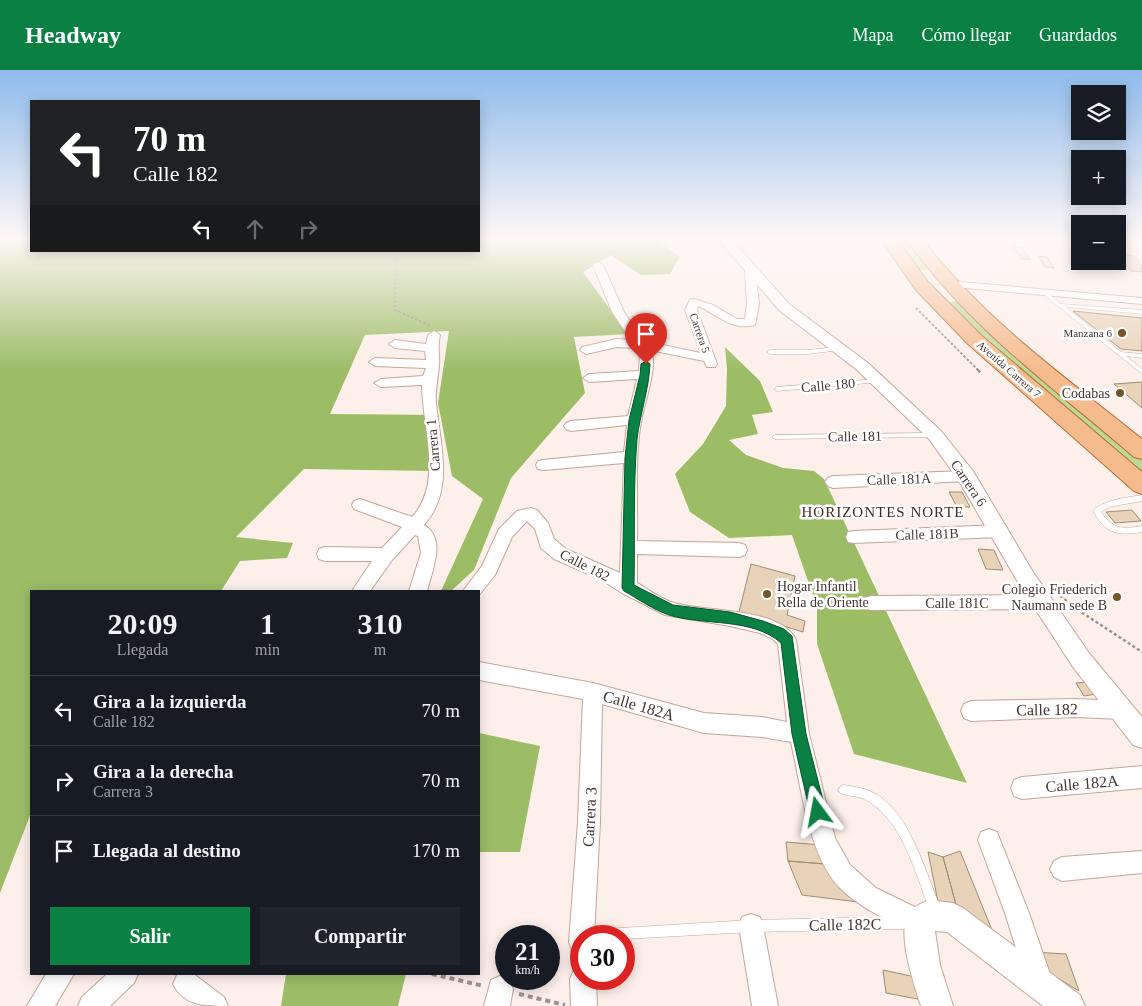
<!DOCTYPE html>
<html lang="es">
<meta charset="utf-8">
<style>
:root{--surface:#171b24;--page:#20242c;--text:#f1f3f6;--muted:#9ea1a6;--line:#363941;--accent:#0b8043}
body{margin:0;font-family:Georgia,serif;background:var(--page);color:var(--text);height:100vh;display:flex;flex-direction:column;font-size:19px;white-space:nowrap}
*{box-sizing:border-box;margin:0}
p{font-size:16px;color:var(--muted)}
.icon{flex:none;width:28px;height:28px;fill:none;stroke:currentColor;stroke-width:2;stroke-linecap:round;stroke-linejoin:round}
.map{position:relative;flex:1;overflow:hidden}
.panel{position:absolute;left:30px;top:520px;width:450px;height:385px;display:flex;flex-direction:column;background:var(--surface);border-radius:0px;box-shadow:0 2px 12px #0003}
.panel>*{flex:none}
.hud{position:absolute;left:30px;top:30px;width:450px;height:152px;border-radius:0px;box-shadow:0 2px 12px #0003;background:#202124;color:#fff;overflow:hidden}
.controls{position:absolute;left:1071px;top:15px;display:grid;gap:10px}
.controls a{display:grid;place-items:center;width:55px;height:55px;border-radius:0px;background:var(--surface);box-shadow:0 2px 12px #0003;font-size:25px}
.speed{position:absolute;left:495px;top:855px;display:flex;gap:10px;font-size:25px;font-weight:700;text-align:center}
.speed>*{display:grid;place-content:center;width:65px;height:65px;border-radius:50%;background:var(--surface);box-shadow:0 2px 12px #0003;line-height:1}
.speed small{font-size:12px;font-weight:400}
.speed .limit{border:8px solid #d22;background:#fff;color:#111}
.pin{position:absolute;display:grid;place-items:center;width:42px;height:42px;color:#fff;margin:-51px -21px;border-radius:50% 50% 50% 0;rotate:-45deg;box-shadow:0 0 5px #0007}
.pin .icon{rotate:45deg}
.me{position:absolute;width:55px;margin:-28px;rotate:347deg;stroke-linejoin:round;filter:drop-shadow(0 0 4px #0008)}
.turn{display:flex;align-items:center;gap:18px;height:105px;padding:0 20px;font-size:22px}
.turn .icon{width:65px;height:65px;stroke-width:2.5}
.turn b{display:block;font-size:35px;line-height:42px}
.lanes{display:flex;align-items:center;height:48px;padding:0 20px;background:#0003;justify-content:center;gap:25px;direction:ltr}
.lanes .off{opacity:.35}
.eta{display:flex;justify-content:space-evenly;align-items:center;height:85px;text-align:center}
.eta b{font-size:30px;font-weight:800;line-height:35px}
.primary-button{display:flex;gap:10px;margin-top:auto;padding:10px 20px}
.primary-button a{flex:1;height:58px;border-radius:0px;background:var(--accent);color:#fff;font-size:20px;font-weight:800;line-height:58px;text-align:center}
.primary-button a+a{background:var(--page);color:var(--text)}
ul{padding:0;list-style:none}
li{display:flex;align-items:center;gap:15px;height:70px;padding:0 20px;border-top:1px solid var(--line)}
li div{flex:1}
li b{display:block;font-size:19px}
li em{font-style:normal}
header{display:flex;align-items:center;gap:30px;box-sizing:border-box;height:70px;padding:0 25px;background:var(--accent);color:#fff}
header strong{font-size:24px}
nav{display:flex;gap:28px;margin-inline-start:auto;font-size:18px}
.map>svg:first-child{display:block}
</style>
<header>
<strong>Headway</strong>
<nav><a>Mapa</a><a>Cómo llegar</a><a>Guardados</a></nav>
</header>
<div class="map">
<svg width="1142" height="936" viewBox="0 0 1142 936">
<rect width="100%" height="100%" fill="#fdefea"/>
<path fill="#bdd893" d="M897,170H909L930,200H919Z
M958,231L1142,389V404L974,259L949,232Z"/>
<path fill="#9cbc66" d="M0,170H31V181H479V170H658L680,187L670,204L641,205L611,185L583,202L628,264L574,267L585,323L511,408L474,500L451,521H441L483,429L452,406L438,333L449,261L365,265L330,344L439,345L431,401L304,399L236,467L293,473L287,488L240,491L221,521H31V743L0,823Z
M725,277L760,311L773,342L752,345L758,364L729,370L746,385L783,398L814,401L824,409L967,713L854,684L817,574V537L792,465L729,468L690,442L675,404L703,374L726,336L727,299Z
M479,663L540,676L520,782H479Z
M286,904H406L398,936H281Z"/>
<path fill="#e8d3b9" stroke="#9f8c73" d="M1013,177H1021L1030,189H1022Z
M1118,185L1134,186L1142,196V202L1131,201Z
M1038,186L1047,187L1054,198L1045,197Z
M1073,241L1142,248V281L1121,279Z
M1142,312V338L1114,314Z
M949,422H962L970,437H957Z
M1132,440L1141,451L1115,453L1106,442Z
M978,479L994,480L1003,500L986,499Z
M751,494L795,506L787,545L805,551L803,562L739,542Z
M1087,612L1096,624L1084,626L1076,613Z
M786,772L822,775L825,794L788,791Z
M960,781L996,870L958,842L943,787Z
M928,782L943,787L958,842L939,837Z
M788,791L825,794L858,832L802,825Z
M1033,882L1066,884L1079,921L1046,901Z
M883,900L920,908L923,930L886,923Z"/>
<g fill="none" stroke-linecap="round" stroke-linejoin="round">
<g stroke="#c5a598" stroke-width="1">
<path id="service" d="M1045,221L1061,234L1142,240V244L1066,237L1121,282L1142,284V288L1126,286L1142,299V304L1043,224L1042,223Z
M839,277L842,279L841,280L807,284H770L767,282L770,280H807Z
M878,309L880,310V312L777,321L774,319L777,317Z
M933,363L936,365L933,367L775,369L772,367L775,365Z
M1142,425V431L1109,437L1101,442C1113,460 1123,459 1142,456V462C1117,466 1106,464 1093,441C1105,429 1126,428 1142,425Z
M843,715C858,717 871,719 883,729C912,751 927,806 941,839L939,843L935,845L931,843C916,806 903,750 866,730C858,725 848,727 840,723L838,720L840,717Z
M903,847L907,849L909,853L907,857L903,859L751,862L624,869V866H582L584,862L588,860L751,850Z"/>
</g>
<g stroke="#c5a598" stroke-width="2">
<path id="minor" d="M598,192L603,195L624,242L644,271L701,283L685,240L690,230L694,229L713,235L737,249H745L747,234L745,200L750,197L755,200L759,234L755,255C731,261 719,245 698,236L697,240L717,294L715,297H707L704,291L650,280C659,292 645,332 642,347C634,385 638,432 637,471L739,473L745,475L747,480L745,485L739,487L637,484V513C648,519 661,529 674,533C704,542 781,537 796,570L809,664L835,768L850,795L876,818L929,844L932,853L929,862L920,865C893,854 851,834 833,810C807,774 801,716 791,672L762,667L704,663L602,634L600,752L594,866H581V884L572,881L569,872L578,752L583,629L479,610V592L593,613L704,643L762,647L787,652L778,574L773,569L760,563L730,556L665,545L622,523L600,509L554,489L541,478L535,459L527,451L512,467L495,505L479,525V521H463L482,496L499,459L517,441L531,438L537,440L548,453L554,469L566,479L620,503L624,393L543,400L538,399L536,395L538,391L543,390L624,382L627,355L571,361L566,359L564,356L566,353L571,351L628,346L637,309L589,312L583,308L589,304L639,301L640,283L636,278L617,277L586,284L580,280L582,277L617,269L631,270L612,242L593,195Z
M949,211L1142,228V234L945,216L943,214Z
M434,261L440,265C437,278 440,284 439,295C438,308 435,320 436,333C440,375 455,420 424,455C447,468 432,501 427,521H409L421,483L418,466L415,465L392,490L370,521H352L372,491H325L319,489L317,484L319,479L325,477L382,478L402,457L354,439L352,435L354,431L360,429L412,447C444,413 422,356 422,315L381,317L374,313L381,309L423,306L426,298L375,296L369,292L375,288L426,290L425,281L395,278L389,274L395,270L426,274L428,265Z
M966,401L971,402L973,406L971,410L966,411L833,418L828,416L825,412L828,408L833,406Z
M1000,455L1006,457L1008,461L1006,465L1000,467L854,473L848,472L846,467L848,462L854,461Z
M1043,525L1049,527L1052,532L1049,537L1043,539L871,540L865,538L862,533L865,528L871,526Z
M1075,629L1122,631L1129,633L1132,640L1129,647L1122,649L1075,647L971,651L964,648L961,641L964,634L971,631Z
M1142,696V718L1022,729L1014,726L1011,718L1014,710L1022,707Z
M989,759L997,762L1029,843L1052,910L1048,919L1039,923L1030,919L1026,910L1005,843L978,770L981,762Z
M1142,781V803L1062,811L1054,807L1050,799L1054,791L1062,787Z
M751,844L760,847L763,856L778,936H752L739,856L742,847Z
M581,897V909H596L597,936H571L570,909L574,900Z
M46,904H74L55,936H27Z
M107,904H138L134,913L110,936H78L82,927Z
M180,904L195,905L224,927L228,936C204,936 184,936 173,914L177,905Z
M500,906L509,910L513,919L510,936H484L491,910Z"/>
</g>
<g stroke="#c5a598" stroke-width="2">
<path id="tertiary" d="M719,170H732L789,234L868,293L941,361L973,401L1033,502L1089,583L1142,647V678L1133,675L1073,597L1019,514L959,411L929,369L856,299L779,240Z
M929,830L953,833L963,838L1080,925L1085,936H1043L947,862L935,861L940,895L953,936H921C914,914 896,863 909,843C914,836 922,833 929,830Z"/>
</g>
<g stroke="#b26f3b" stroke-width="2">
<path id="primary" d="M881,170H897L928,212L982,266L1142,402V424L1134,421L968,274L916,220Z
M907,170H923C984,250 1065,307 1142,369V389L1134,387C1055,319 968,257 907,170Z"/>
</g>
<path stroke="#9f918c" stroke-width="2" stroke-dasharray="2.5 2" stroke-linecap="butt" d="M396,181L395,240L431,256
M916,238L979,301"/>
<path stroke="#9f918c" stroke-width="2.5" stroke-dasharray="3 2.5" stroke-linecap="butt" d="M978,300L982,304
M1056,522L1075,538L1142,582"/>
<path stroke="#9f918c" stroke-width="4" stroke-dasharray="5 4" stroke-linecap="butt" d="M432,904L484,916
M519,924L565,935"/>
<use href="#service" fill="#fff" fill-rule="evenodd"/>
<use href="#minor" fill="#fff" fill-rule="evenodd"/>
<use href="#tertiary" fill="#fff" fill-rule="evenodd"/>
<use href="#primary" fill="#f5bb8d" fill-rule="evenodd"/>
</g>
<linearGradient id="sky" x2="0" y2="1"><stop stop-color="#8ebbec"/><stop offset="0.56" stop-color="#fef8f6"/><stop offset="1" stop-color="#fef8f6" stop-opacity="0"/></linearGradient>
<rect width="1142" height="301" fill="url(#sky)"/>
<path fill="#0b8043" stroke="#07532c" d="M646,291L650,294C649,319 640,344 637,369C633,418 635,467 634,515L673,535L730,542L763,551L784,559L792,566L806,664L826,742L823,747L818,750L812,747L810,742L792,664L781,573C752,547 703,556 669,545C654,540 638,529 624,521L622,518L625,388L629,350L640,305L641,294Z"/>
<g fill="#74562a" stroke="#fff" stroke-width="2">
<circle cx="1122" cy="263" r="5"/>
<circle cx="1120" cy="323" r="5"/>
<circle cx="767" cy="524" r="5"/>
<circle cx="1117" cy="527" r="5"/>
</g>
<g text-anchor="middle" stroke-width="5" stroke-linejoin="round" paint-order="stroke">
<g font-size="11" fill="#433530" stroke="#fff">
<text transform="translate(700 263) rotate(71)" y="4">Carrera 5</text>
<text transform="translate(1009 299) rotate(41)" y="4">Avenida Carrera 7</text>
</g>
<g font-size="11" fill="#433530" stroke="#fff" text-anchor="end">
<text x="1112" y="267">Manzana 6</text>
</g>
<g font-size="14" fill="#433530" stroke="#fff">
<text transform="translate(828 315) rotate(-5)" y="5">Calle 180</text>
<text transform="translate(855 366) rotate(-1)" y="5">Calle 181</text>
<text transform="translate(433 375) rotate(-95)" y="5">Carrera 1</text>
<text transform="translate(899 409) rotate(-2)" y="5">Calle 181A</text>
<text transform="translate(969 413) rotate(56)" y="5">Carrera 6</text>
<text transform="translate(927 464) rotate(-2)" y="5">Calle 181B</text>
<text transform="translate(585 495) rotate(27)" y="5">Calle 182</text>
<text x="957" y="538">Calle 181C</text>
</g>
<g font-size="14" fill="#433530" stroke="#fff" text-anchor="end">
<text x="1110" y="328">Codabas</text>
<text x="777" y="521" text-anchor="start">Hogar Infantil<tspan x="777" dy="16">Rella de Oriente</tspan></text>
<text x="1107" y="524">Colegio Friederich<tspan x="1107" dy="16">Naumann sede B</tspan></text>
</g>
<g font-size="15" letter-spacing="1" fill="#452b21" stroke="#fff">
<text x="883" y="447">HORIZONTES NORTE</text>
</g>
<g font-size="16" fill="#433530" stroke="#fff">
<text transform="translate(639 635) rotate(16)" y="6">Calle 182A</text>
<text transform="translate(1047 639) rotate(-1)" y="6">Calle 182</text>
<text transform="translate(1082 713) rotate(-5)" y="6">Calle 182A</text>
<text transform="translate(589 747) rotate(-87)" y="6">Carrera 3</text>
<text transform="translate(845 854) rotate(-1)" y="6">Calle 182C</text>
</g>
</g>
</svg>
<div class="controls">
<a><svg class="icon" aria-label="layers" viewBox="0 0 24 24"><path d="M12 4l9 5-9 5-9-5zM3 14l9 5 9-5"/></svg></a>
<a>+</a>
<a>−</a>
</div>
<div class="speed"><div>21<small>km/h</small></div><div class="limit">30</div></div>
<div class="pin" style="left:646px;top:294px;background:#d93025"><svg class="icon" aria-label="arrive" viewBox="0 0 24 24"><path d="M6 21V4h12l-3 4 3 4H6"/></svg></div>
<svg class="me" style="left:818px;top:742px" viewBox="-20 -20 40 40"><path d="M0-17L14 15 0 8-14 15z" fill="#0b8043" stroke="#fff" stroke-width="4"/></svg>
<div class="hud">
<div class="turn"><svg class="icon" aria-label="left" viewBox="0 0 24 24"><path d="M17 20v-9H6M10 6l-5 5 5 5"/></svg><div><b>70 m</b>Calle 182</div></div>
<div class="lanes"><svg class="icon" aria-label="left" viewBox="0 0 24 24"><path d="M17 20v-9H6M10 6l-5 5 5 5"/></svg><svg class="icon off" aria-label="ahead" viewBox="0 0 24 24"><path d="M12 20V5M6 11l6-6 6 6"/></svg><svg class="icon off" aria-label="right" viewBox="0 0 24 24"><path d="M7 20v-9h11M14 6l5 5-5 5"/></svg></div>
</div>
<section class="panel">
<div class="eta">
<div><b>20:09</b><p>Llegada</p></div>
<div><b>1</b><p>min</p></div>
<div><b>310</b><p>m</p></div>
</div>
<ul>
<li><svg class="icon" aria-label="left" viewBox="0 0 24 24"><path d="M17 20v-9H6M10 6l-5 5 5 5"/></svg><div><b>Gira a la izquierda</b><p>Calle 182</p></div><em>70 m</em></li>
<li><svg class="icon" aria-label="right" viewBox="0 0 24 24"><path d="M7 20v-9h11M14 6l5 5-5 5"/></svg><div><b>Gira a la derecha</b><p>Carrera 3</p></div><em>70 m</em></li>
<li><svg class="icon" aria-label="arrive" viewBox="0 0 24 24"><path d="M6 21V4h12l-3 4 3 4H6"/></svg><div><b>Llegada al destino</b></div><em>170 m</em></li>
</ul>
<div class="primary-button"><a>Salir</a><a>Compartir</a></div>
</section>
</div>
